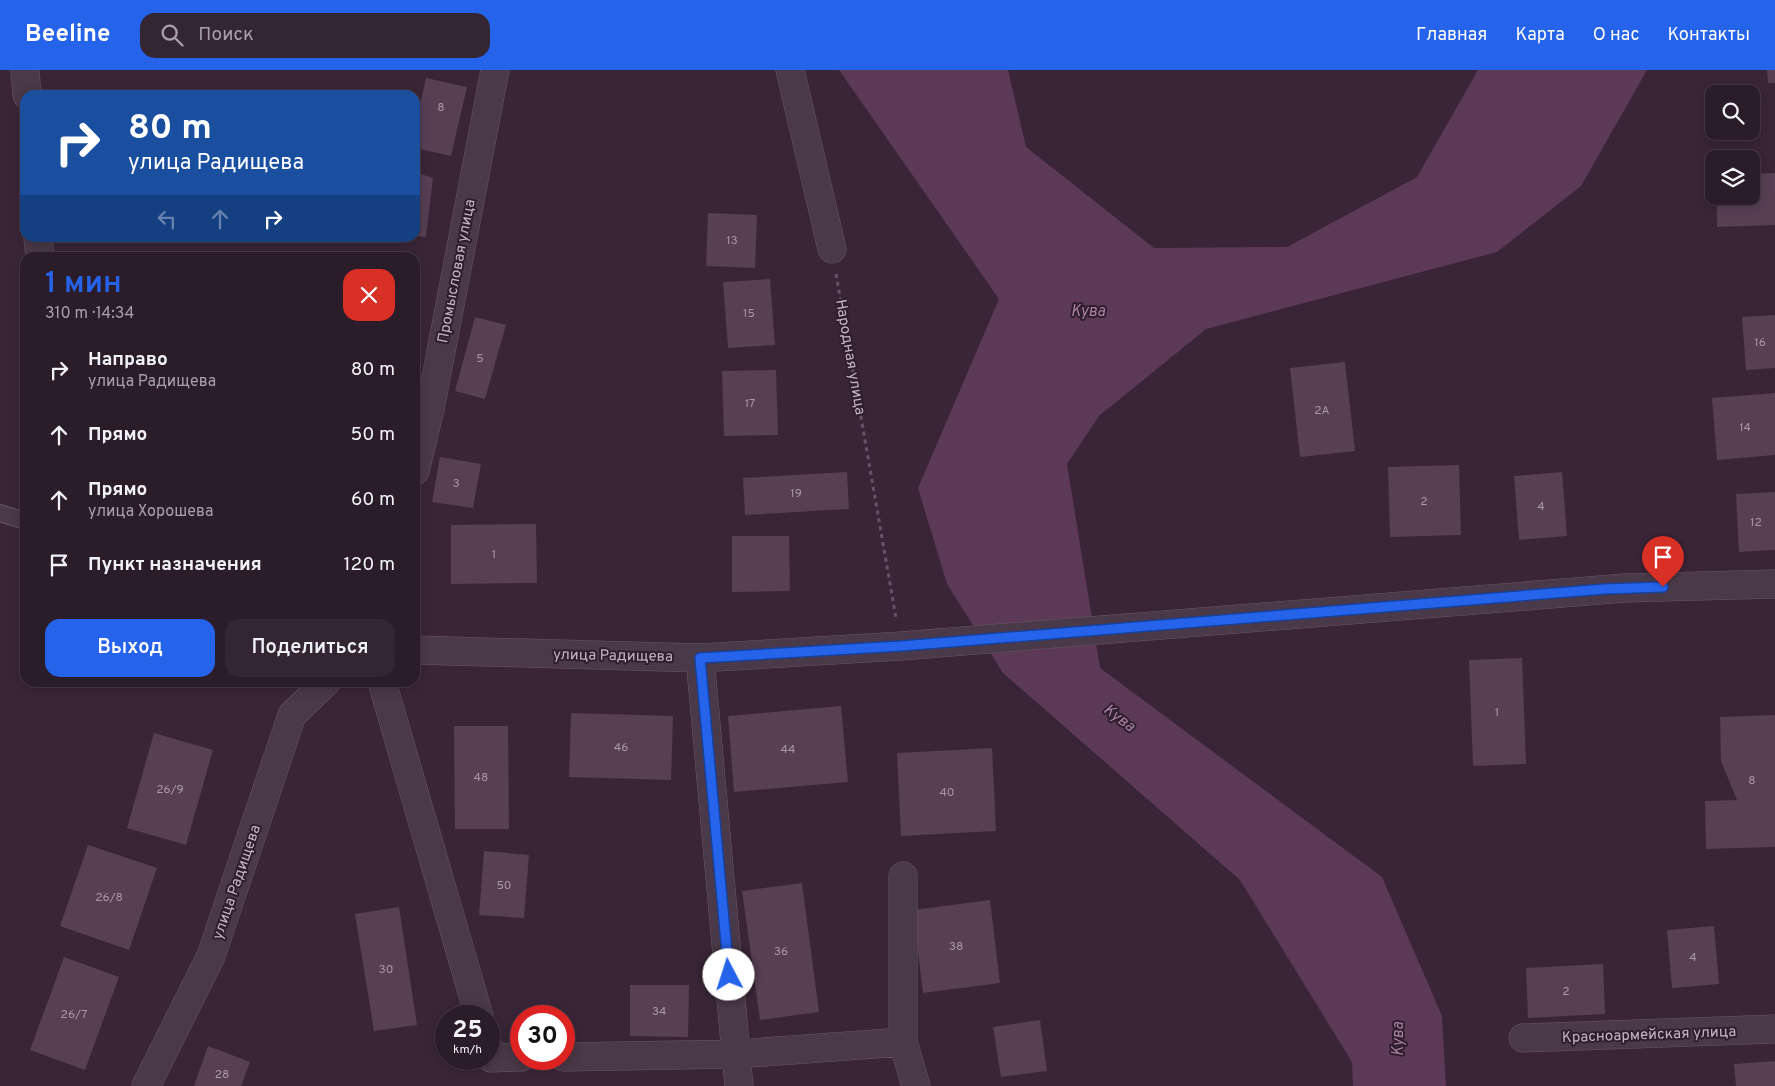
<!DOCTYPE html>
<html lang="ru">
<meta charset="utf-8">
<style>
:root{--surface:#2b1c29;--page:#332531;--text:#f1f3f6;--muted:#a6a1a8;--line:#473a46;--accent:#2563eb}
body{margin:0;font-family:Overpass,sans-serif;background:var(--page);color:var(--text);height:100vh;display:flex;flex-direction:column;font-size:19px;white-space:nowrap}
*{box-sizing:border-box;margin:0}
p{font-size:16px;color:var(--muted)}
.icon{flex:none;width:28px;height:28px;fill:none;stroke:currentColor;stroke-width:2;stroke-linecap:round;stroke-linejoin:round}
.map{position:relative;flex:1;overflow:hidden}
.panel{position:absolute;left:20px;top:182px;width:400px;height:435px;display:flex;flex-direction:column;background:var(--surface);border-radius:15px;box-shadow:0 2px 12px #0003,0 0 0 1px var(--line)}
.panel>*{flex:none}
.banner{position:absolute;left:20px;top:20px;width:400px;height:152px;border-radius:15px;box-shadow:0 2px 12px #0003,0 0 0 1px var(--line);background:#1a4fa0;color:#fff;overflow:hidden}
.fabs{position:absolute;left:1705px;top:15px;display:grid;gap:10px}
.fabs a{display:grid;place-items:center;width:55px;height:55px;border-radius:10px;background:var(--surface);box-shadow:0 2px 12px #0003,0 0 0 1px var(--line);font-size:25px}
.speed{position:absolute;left:435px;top:935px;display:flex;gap:10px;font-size:25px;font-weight:700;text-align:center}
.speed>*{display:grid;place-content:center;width:65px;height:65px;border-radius:50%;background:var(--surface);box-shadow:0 2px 12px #0003,0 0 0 1px var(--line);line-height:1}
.speed small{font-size:12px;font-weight:400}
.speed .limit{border:8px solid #d22;background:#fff;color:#111}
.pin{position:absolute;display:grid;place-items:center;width:42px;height:42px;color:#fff;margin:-51px -21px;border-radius:50% 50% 50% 0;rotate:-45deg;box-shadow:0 0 5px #0007}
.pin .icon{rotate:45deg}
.me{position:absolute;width:55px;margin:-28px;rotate:355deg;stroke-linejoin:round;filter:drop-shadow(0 0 4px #0008)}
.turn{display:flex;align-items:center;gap:18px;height:105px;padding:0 25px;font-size:22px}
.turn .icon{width:65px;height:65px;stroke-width:2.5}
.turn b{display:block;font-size:35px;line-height:42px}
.lanes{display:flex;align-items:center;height:48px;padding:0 25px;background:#0003;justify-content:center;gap:25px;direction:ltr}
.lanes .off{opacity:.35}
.round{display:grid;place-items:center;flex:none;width:52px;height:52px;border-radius:15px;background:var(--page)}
.summary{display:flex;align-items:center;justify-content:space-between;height:85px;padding:0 25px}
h1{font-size:30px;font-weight:600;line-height:38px;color:var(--accent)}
.cta{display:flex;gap:10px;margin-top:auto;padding:10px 25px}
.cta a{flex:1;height:58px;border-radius:15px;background:var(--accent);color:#fff;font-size:20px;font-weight:600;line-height:58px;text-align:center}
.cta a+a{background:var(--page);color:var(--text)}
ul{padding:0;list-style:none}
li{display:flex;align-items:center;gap:15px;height:65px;padding:0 25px}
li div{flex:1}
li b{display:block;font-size:19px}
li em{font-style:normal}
header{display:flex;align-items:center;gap:30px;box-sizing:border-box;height:70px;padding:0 25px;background:var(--accent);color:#fff}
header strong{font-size:24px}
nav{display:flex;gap:28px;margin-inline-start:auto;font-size:18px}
.search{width:350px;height:45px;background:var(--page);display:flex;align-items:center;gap:12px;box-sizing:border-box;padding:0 18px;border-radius:15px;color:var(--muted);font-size:19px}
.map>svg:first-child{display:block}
</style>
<header>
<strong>Beeline</strong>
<div class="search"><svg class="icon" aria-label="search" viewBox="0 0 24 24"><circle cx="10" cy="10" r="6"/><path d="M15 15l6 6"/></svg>Поиск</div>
<nav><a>Главная</a><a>Карта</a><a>О нас</a><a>Контакты</a></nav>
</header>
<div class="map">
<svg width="1775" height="1016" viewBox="0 0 1775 1016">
<rect width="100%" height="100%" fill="#392537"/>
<path fill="#5d3958" d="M839,0H1008L1026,77L1154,178L1287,177L1417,107L1478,0H1647L1581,116L1497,182L1206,259L1099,346L1067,394L1100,598L1382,807L1442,946L1446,1016H1353L1352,992L1240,810L1003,603L947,514L918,418L999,229Z"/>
<path fill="#573f54" d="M1767,0H1775V13H1768Z
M426,8L467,17L451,86L415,78V58Z
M415,102L433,108L426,167L415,166Z
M1775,103V155L1717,157V126H1751V104Z
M708,143L757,145L755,198L706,196Z
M770,209L775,275L728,278L723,212Z
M1775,245V298L1746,300L1742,247Z
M475,247L506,255L485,329L455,321Z
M1345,292L1355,381L1300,387L1290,298Z
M776,300L778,365L724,366L722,301Z
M1775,323V385L1717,390L1712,328Z
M440,387L481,394L473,438L432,432Z
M1459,395L1461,465L1390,467L1388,397Z
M847,402L849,439L745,445L743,408Z
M1562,402L1567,466L1519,470L1514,406Z
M1775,422V480L1739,482L1736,424Z
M536,454L537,513L451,514V455Z
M732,466H789L790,521L732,522Z
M1522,588L1526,694L1473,696L1469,590Z
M841,636L848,712L734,722L728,646Z
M571,643L673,646L671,710L569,707Z
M1775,645V777L1706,779L1705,731L1737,730L1721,691L1720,647Z
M454,656H508L509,759H455Z
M154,663L213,680L186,775L127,758Z
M992,678L996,761L901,766L897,683Z
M88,775L157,798L129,880L60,856Z
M484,781L529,785L524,848L479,845Z
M802,813L819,942L760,950L742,821Z
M990,830L1000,913L923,923L913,840Z
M399,837L417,955L374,961L355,844Z
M1714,856L1719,914L1672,918L1667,860Z
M64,887L119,907L85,1000L30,980Z
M1603,894L1605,944L1528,948L1526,898Z
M630,915H689L688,967L630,966Z
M1040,950L1047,1001L1001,1007L993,957Z
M208,976L250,992L241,1016H194Z
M1775,991V1016H1736L1734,994Z"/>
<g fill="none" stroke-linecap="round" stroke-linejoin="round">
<g stroke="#685766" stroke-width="18">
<path id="service" d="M0,443L25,451"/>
</g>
<g stroke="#685766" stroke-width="29">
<path id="minor" d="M790,0L832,179
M415,401L430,339L495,0
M382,612L479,946
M903,806V972L916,1016
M1523,968L1775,959
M489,979L491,988L521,987
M564,987L736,984L700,588
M146,1016L211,886L292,645L326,612
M739,1016L736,984L903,972"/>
</g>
<g stroke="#685766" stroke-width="29">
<path id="tertiary" d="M25,0L27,25
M38,168L40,188
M415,580L700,588L901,576L1625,518L1775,514"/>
</g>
<path stroke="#625567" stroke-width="3" stroke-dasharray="4 4" stroke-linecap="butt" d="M836,204L896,548"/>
<use href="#service" stroke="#4a3948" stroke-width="16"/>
<use href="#minor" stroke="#4a3948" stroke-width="28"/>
<use href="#tertiary" stroke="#4a3948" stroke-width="28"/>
</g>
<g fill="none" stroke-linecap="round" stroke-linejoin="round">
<g stroke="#184099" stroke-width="12">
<path id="route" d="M729,905L700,588L901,576L1605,519L1663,517"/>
</g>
<use href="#route" stroke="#2563eb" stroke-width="9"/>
</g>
<g text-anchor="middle" stroke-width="4" stroke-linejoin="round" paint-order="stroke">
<g font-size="12" fill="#aa97a7">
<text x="441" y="41">8</text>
<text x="732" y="174">13</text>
<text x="749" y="247">15</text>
<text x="1760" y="276">16</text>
<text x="480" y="292">5</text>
<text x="750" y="337">17</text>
<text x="1322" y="344">2А</text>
<text x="1745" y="361">14</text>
<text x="456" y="417">3</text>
<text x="796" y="427">19</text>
<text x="1424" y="435">2</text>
<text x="1541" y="440">4</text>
<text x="1756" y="456">12</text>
<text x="494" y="488">1</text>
<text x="1497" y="646">1</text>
<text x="621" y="681">46</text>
<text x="788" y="683">44</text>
<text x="481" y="711">48</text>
<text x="1752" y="714">8</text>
<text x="170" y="723">26/9</text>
<text x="947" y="726">40</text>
<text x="504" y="819">50</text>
<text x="109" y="831">26/8</text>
<text x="956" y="880">38</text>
<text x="781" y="885">36</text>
<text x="1693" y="891">4</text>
<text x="386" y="903">30</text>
<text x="1566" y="925">2</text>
<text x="659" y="945">34</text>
<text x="74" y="948">26/7</text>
<text x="222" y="1008">28</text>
</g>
<g font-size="15" fill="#c5b4c3" stroke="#2f1e2d">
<text transform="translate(456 201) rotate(-79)" y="5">Промысловая улица</text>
<text transform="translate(851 287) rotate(80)" y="5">Народная улица</text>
<text transform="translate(613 585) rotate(1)" y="5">улица Радищева</text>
<text transform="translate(236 812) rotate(-71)" y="5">улица Радищева</text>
<text transform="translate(1649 964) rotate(-2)" y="5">Красноармейская улица</text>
</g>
<g font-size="16" font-style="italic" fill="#aa7fa5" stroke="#2f1e2d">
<text x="1088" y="246">Кува</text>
<text transform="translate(1120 647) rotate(37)" y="6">Кува</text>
<text transform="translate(1397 969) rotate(-90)" y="6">Кува</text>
</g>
</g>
</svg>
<div class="fabs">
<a><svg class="icon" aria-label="search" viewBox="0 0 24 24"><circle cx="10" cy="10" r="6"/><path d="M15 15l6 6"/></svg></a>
<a><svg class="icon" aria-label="layers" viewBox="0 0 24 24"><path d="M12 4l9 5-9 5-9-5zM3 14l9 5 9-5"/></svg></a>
</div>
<div class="speed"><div>25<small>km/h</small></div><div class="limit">30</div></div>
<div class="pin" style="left:1663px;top:517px;background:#d93025"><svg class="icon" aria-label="arrive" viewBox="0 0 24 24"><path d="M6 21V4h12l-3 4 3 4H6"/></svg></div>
<svg class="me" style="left:729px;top:905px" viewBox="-20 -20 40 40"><circle r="19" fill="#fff"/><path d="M0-13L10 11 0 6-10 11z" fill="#2563eb"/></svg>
<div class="banner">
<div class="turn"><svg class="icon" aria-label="right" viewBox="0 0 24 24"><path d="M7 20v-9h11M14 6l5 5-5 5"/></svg><div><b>80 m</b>улица Радищева</div></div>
<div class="lanes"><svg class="icon off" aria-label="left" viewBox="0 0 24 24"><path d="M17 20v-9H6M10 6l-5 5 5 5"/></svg><svg class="icon off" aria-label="ahead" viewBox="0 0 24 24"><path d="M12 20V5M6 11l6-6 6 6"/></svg><svg class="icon" aria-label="right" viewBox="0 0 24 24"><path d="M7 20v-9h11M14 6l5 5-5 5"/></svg></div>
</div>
<section class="panel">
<div class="summary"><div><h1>1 мин</h1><p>310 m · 14:34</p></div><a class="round" style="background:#d93025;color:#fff"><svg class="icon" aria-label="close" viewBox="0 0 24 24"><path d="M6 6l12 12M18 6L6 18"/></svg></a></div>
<ul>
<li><svg class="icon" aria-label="right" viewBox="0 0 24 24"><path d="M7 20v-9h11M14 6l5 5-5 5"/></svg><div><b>Направо</b><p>улица Радищева</p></div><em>80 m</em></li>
<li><svg class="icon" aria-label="ahead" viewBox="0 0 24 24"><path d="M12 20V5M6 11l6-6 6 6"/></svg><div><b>Прямо</b></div><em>50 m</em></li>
<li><svg class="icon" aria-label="ahead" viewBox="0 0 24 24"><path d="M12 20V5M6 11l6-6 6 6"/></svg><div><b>Прямо</b><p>улица Хорошева</p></div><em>60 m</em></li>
<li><svg class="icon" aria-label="arrive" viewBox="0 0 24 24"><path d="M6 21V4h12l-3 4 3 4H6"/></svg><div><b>Пункт назначения</b></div><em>120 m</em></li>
</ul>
<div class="cta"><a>Выход</a><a>Поделиться</a></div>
</section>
</div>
